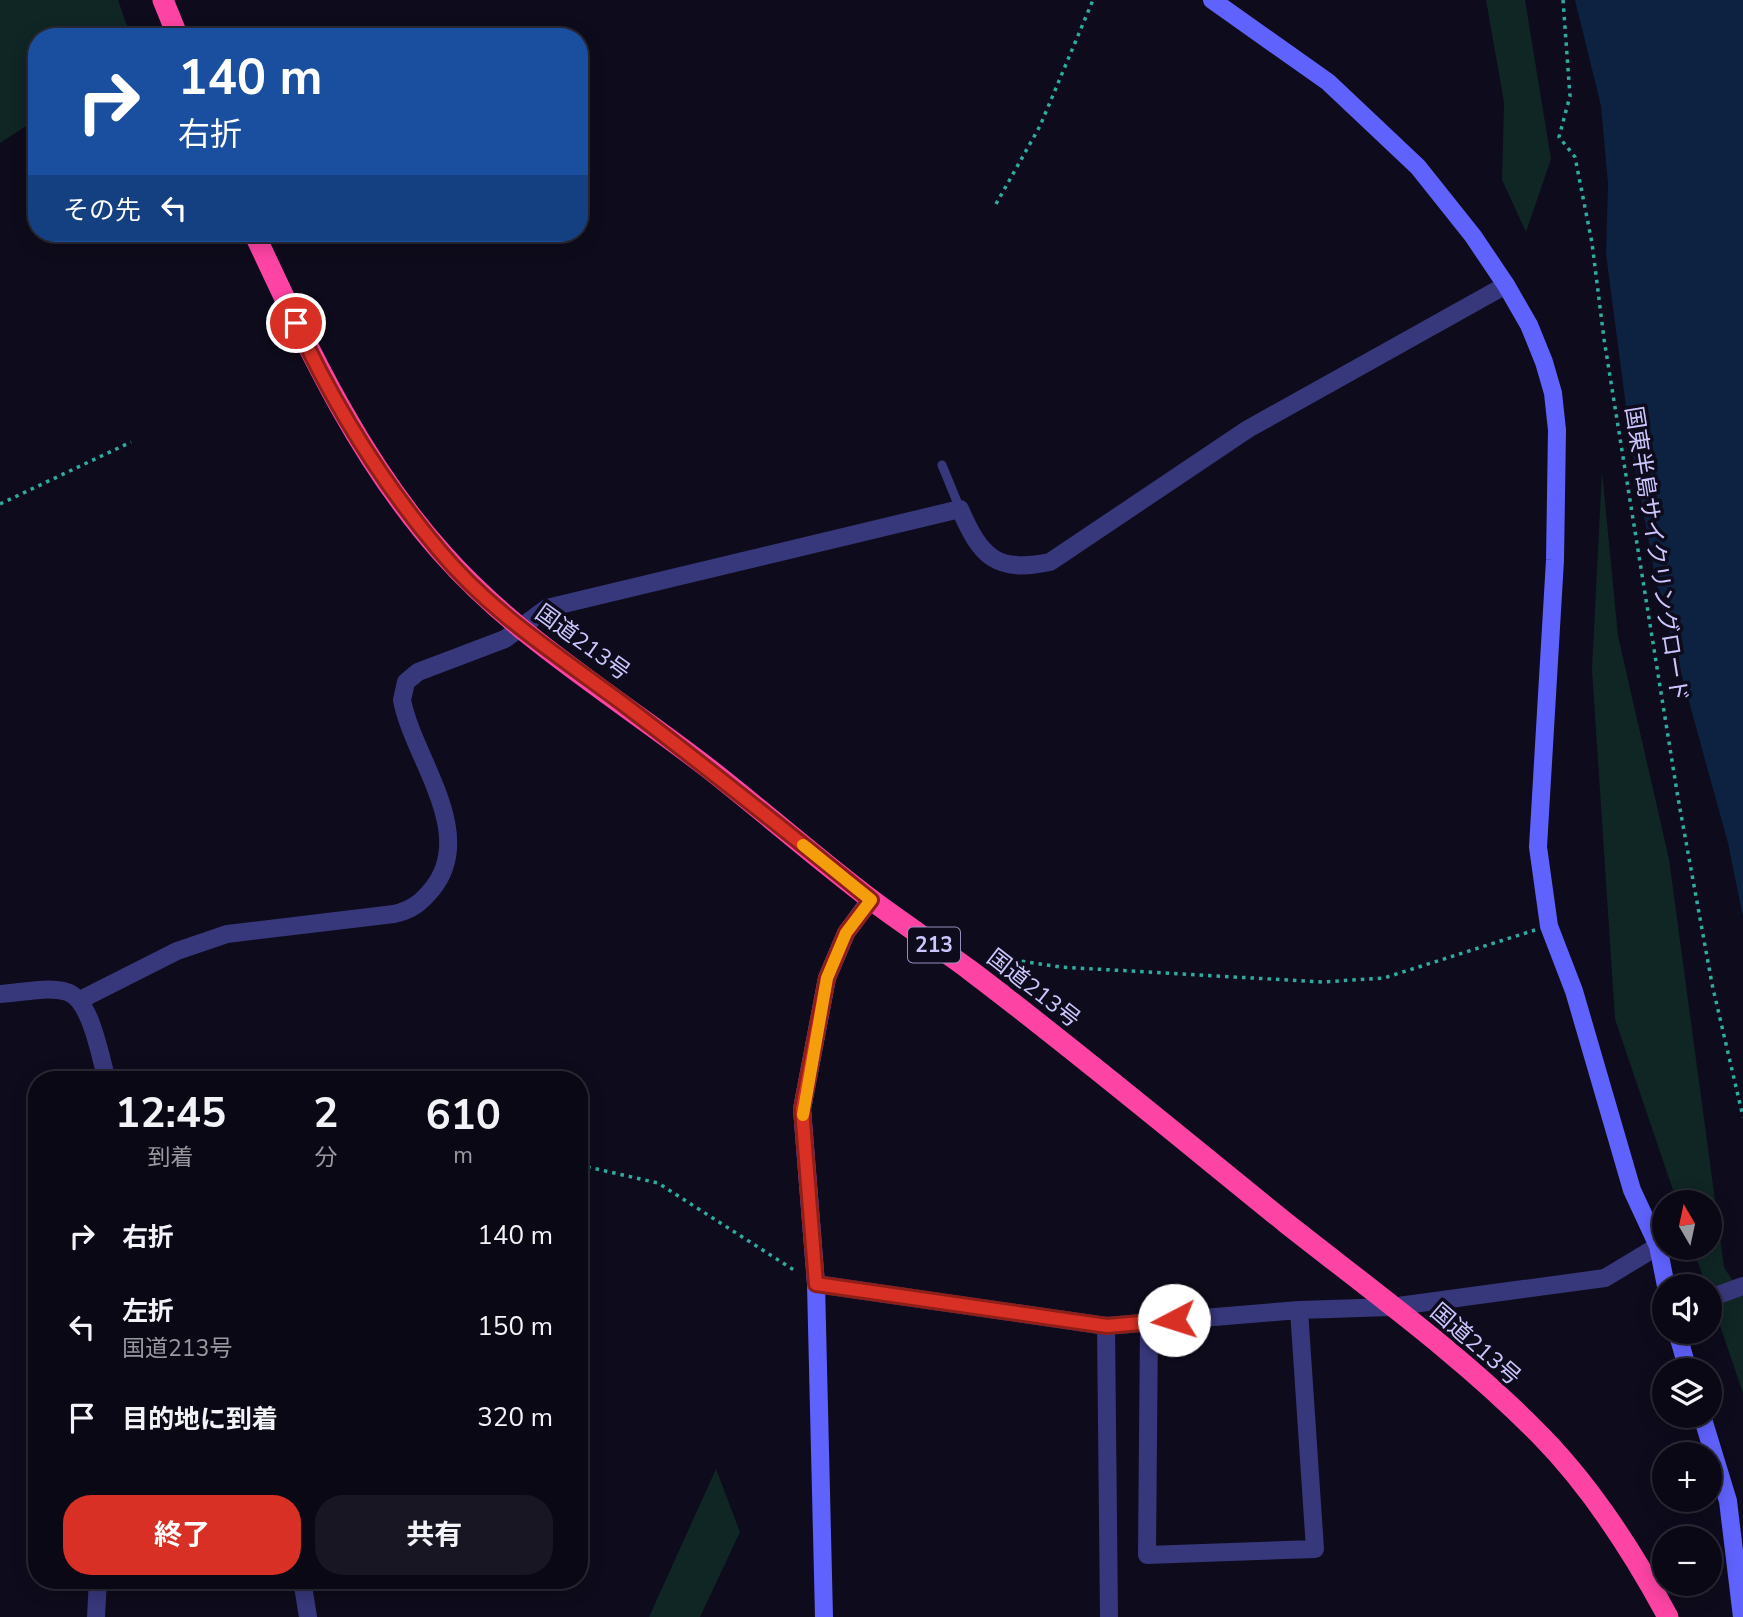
<!DOCTYPE html>
<html lang="ja">
<meta charset="utf-8">
<style>
:root{--surface:#0a0815;--page:#181622;--text:#f1f3f6;--muted:#999aa0;--line:#2a2934;--accent:#d93025}
body{margin:0;font-family:"Nunito Sans","Noto Sans JP",sans-serif;background:var(--page);color:var(--text);height:100vh;display:flex;flex-direction:column;font-size:26px;white-space:nowrap}
*{box-sizing:border-box;margin:0}
p{font-size:23px;color:var(--muted)}
.icon{flex:none;width:38px;height:38px;fill:none;stroke:currentColor;stroke-width:2;stroke-linecap:round;stroke-linejoin:round}
.map{position:relative;flex:1;overflow:hidden}
.sheet{position:absolute;left:28px;top:1071px;width:560px;height:518px;display:flex;flex-direction:column;background:var(--surface);border-radius:28px;box-shadow:0 4px 18px #0003,0 0 0 2px var(--line)}
.sheet>*{flex:none}
.guide{position:absolute;left:28px;top:28px;width:560px;height:214px;border-radius:28px;box-shadow:0 4px 18px #0003,0 0 0 2px var(--line);background:#1a4fa0;color:#fff;overflow:hidden}
.needle{width:46px;rotate:351deg}
.buttons{position:absolute;left:1652px;top:1190px;display:grid;gap:14px}
.buttons a{display:grid;place-items:center;width:70px;height:70px;border-radius:50%;background:var(--surface);box-shadow:0 4px 18px #0003,0 0 0 2px var(--line);font-size:35px}
.pin{position:absolute;display:grid;place-items:center;width:60px;height:60px;color:#fff;margin:-30px;border:4px solid #fff;border-radius:50%;box-shadow:0 2px 7px #0007}
.me{position:absolute;width:77px;margin:-38px;rotate:265deg;stroke-linejoin:round;filter:drop-shadow(0 0 5px #0008)}
.turn{display:flex;align-items:center;gap:24px;height:147px;padding:0 35px;font-size:32px}
.turn .icon{width:91px;height:91px;stroke-width:2.5}
.turn b{display:block;font-size:49px;line-height:60px}
.then{display:flex;align-items:center;height:66px;padding:0 35px;background:#0003;gap:14px;font-size:26px}
.eta{display:flex;justify-content:space-evenly;align-items:center;height:119px;text-align:center}
.eta b{font-size:42px;font-weight:700;line-height:49px}
.primary-button{display:flex;gap:14px;margin-top:auto;padding:14px 35px}
.primary-button a{flex:1;height:80px;border-radius:28px;background:var(--accent);color:#fff;font-size:28px;font-weight:700;line-height:80px;text-align:center}
.primary-button a+a{background:var(--page);color:var(--text)}
ul{padding:0;list-style:none}
li{display:flex;align-items:center;gap:21px;height:91px;padding:0 35px}
li div{flex:1}
li b{display:block;font-size:26px}
li em{font-style:normal}
.map>svg:first-child{display:block}
</style>
<div class="map">
<svg width="1743" height="1617" viewBox="0 0 1743 1617">
<rect width="100%" height="100%" fill="#0e0b1c"/>
<path fill="#0f2624" d="M0,0H118L131,37H37V119L0,143Z
M1486,0H1525L1551,159L1526,232L1502,180L1504,102Z
M1602,471L1618,636L1669,859L1724,1267L1743,1297V1393L1710,1296V1286H1706L1693,1248H1710V1202H1677L1615,1019L1592,669Z
M716,1469L740,1532L700,1617H649Z"/>
<path fill="#0c2240" d="M1575,0H1743V917L1728,843L1656,582L1630,437L1606,254L1608,184L1601,106Z"/>
<g fill="none" stroke-linecap="round" stroke-linejoin="round">
<path stroke="#2eac9f" stroke-width="3.5" stroke-dasharray="3.5 5" stroke-linecap="butt" d="M1563,0L1570,96L1559,137L1575,157L1592,243L1604,339L1678,798L1712,984L1743,1117
M996,204L1040,126L1093,0
M0,504L131,442
M988,961L1008,959L1060,967L1322,982L1384,978L1535,930
M579,1165L658,1183L797,1272"/>
<path stroke="#37377b" stroke-width="9" d="M942,465L960,509"/>
<path stroke="#37377b" stroke-width="18" d="M0,994C20,993 47,986 67,992C91,999 100,1057 107,1080
M80,1000L177,951L227,934L394,914C412,910 422,902 433,888C477,832 413,758 402,700L406,682L418,672L505,639L547,608L960,509C981,558 997,573 1050,562L1248,429L1506,285
M816,1284L1106,1326L1299,1310L1391,1307L1605,1278L1658,1246
M1710,1298L1743,1286
M1149,1322L1147,1555L1315,1549L1299,1310
M1106,1326L1109,1617
M302,1580L308,1617
M96,1617L98,1580"/>
<path stroke="#6062fd" stroke-width="18" d="M1212,0L1328,82L1418,167L1473,236L1506,285L1529,325L1544,362L1553,393L1557,430L1555,560L1538,847L1549,926L1574,991L1632,1190L1658,1246L1666,1286
M1677,1332L1688,1370
M1702,1416L1728,1501L1742,1617
M824,1617L816,1284L802,1109L827,978L846,933L871,899"/>
<path stroke="#fd44a4" stroke-width="21" d="M163,0L178,37
M254,233C307,346 358,459 442,553C518,639 618,698 708,768C763,811 816,858 873,901C905,925 939,947 971,971C1078,1052 1182,1139 1286,1223C1372,1291 1464,1357 1541,1436C1593,1489 1633,1552 1668,1617"/>
</g>
<g fill="none" stroke-linecap="round" stroke-linejoin="round">
<g stroke="#8d1f18" stroke-width="18">
<path id="route" d="M296,323C334,405 381,481 439,550C492,614 561,657 626,706C709,769 790,834 871,900L846,933L827,978L802,1109L816,1284L1107,1326L1174,1320"/>
</g>
<use href="#route" stroke="#d93025" stroke-width="12"/>
<path stroke="#f59e0b" stroke-width="12" d="M803,1115L827,978L846,933L871,900L803,845"/>
</g>
<g text-anchor="middle" stroke-width="7" stroke-linejoin="round" paint-order="stroke">
<rect fill="#0e0b1c" stroke="#928fba" stroke-width="2" x="908" y="927.5" width="52" height="35" rx="5"/>
<g font-size="21" font-weight="bold" fill="#cbc7fe">
<text x="934" y="952">213</text>
</g>
<g font-size="23" fill="#cbc7fe" stroke="#0e0b1c">
<text transform="translate(1657 554) rotate(81)" y="8">国東半島サイクリングロード</text>
<text transform="translate(583 642) rotate(36)" y="8">国道213号</text>
<text transform="translate(1034 988) rotate(38)" y="8">国道213号</text>
<text transform="translate(1476 1344) rotate(41)" y="8">国道213号</text>
</g>
</g>
</svg>
<div class="buttons">
<a><svg class="needle" viewBox="-14 -14 28 28"><path d="M0-13l5 13h-10z" fill="#e53935"/><path d="M0 13l5-13h-10z" fill="#999aa0"/></svg></a>
<a><svg class="icon" aria-label="sound" viewBox="0 0 24 24"><path d="M4 9h4l5-4v14l-5-4H4zM17 9q2 3 0 6"/></svg></a>
<a><svg class="icon" aria-label="layers" viewBox="0 0 24 24"><path d="M12 4l9 5-9 5-9-5zM3 14l9 5 9-5"/></svg></a>
<a>+</a>
<a>−</a>
</div>
<div class="pin" style="left:296px;top:323px;background:#d93025"><svg class="icon" aria-label="arrive" viewBox="0 0 24 24"><path d="M6 21V4h12l-3 4 3 4H6"/></svg></div>
<svg class="me" style="left:1174px;top:1320px" viewBox="-20 -20 40 40"><circle r="19" fill="#fff"/><path d="M0-13L10 11 0 6-10 11z" fill="#d93025"/></svg>
<div class="guide">
<div class="turn"><svg class="icon" aria-label="right" viewBox="0 0 24 24"><path d="M7 20v-9h11M14 6l5 5-5 5"/></svg><div><b>140 m</b>右折</div></div>
<div class="then">その先<svg class="icon" aria-label="left" viewBox="0 0 24 24"><path d="M17 20v-9H6M10 6l-5 5 5 5"/></svg></div>
</div>
<section class="sheet">
<div class="eta">
<div><b>12:45</b><p>到着</p></div>
<div><b>2</b><p>分</p></div>
<div><b>610</b><p>m</p></div>
</div>
<ul>
<li><svg class="icon" aria-label="right" viewBox="0 0 24 24"><path d="M7 20v-9h11M14 6l5 5-5 5"/></svg><div><b>右折</b></div><em>140 m</em></li>
<li><svg class="icon" aria-label="left" viewBox="0 0 24 24"><path d="M17 20v-9H6M10 6l-5 5 5 5"/></svg><div><b>左折</b><p>国道213号</p></div><em>150 m</em></li>
<li><svg class="icon" aria-label="arrive" viewBox="0 0 24 24"><path d="M6 21V4h12l-3 4 3 4H6"/></svg><div><b>目的地に到着</b></div><em>320 m</em></li>
</ul>
<div class="primary-button"><a>終了</a><a>共有</a></div>
</section>
</div>
